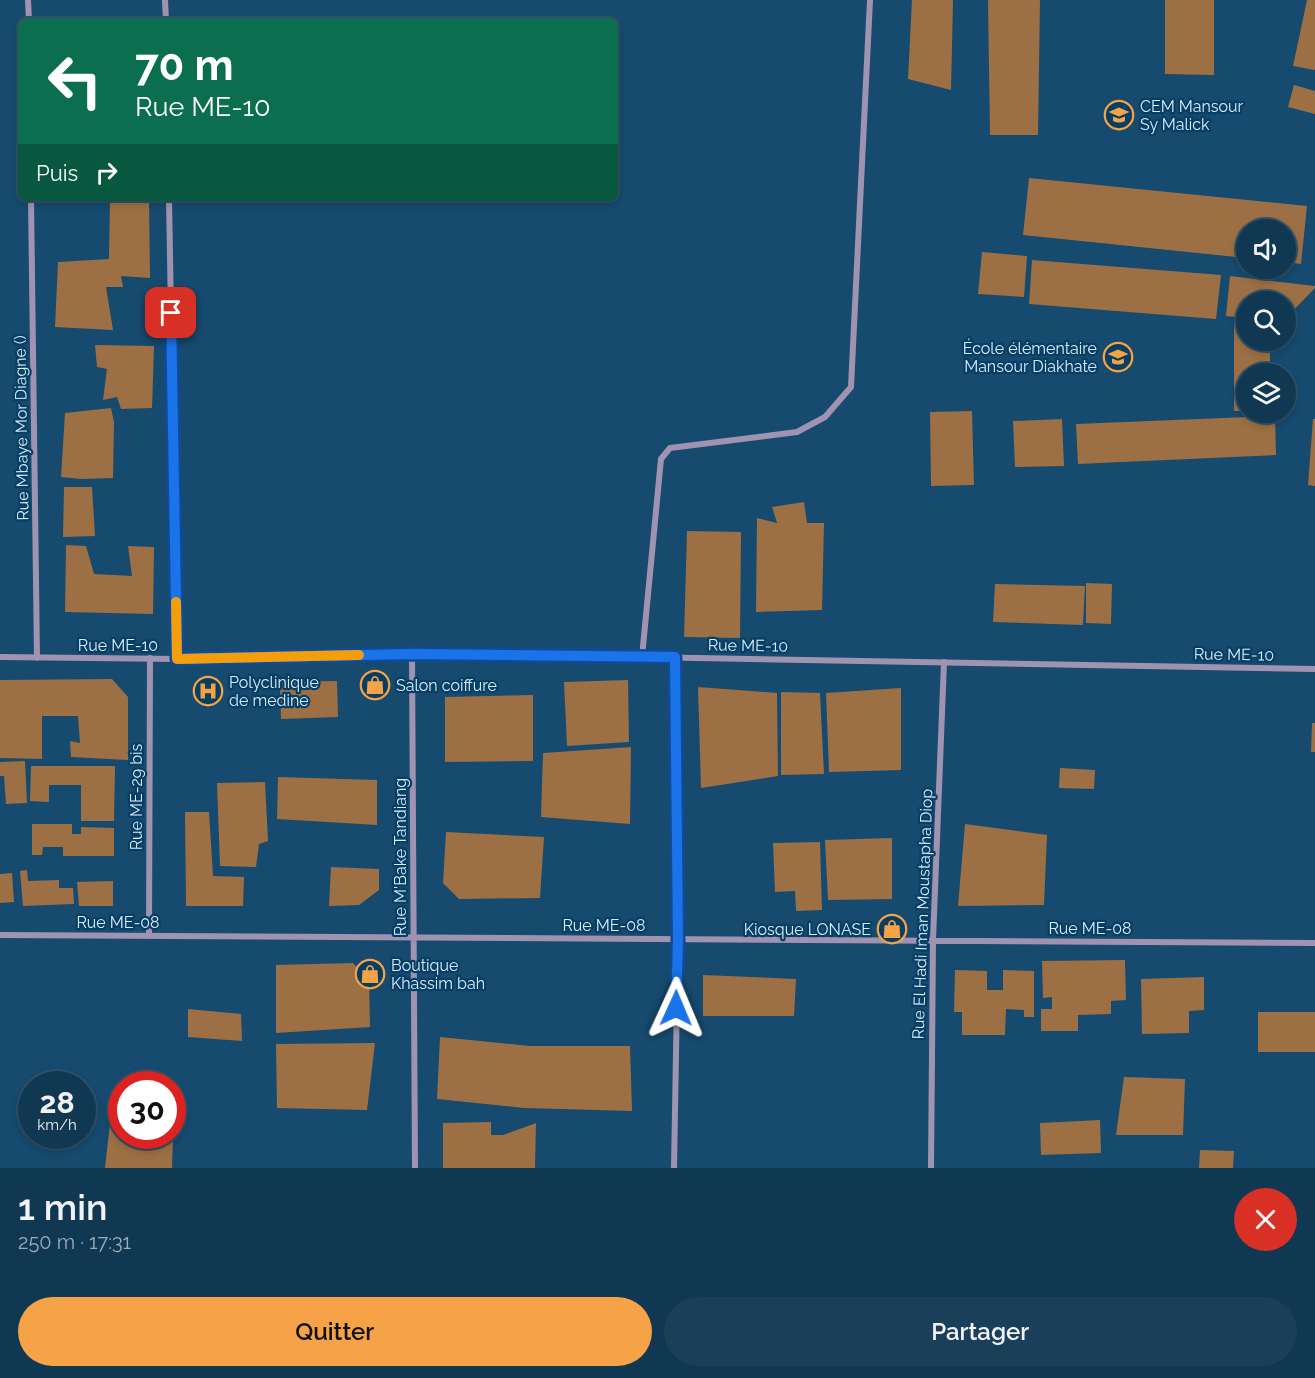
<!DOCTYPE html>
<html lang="fr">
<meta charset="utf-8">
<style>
:root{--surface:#103853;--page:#193f5a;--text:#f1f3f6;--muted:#9cacb8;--line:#30526a;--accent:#f6a247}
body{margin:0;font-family:Raleway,sans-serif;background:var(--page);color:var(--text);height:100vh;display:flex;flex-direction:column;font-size:22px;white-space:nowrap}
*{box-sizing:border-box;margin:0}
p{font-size:20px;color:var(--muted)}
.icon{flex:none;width:33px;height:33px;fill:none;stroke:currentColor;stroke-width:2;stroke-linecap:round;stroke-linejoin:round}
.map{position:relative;height:1168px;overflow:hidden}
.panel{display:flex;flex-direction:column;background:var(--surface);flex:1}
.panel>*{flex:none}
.guide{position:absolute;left:18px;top:18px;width:600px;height:183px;border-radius:9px;box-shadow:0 3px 9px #0003,0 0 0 2px var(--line);background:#0b6e4f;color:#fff;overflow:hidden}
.controls{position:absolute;left:1236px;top:219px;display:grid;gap:12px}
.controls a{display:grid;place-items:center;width:60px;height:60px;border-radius:50%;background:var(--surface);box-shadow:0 3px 9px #0003,0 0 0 2px var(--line);font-size:30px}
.speed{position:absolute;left:18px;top:1071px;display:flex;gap:12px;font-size:30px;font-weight:700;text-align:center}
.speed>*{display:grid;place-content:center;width:78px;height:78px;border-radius:50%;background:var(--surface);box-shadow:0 3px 9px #0003,0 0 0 2px var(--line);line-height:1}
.speed small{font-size:15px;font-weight:400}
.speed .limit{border:9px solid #d22;background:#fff;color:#111}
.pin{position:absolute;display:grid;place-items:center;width:51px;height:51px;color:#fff;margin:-26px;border-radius:12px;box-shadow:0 3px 9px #0006}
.me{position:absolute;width:66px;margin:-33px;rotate:1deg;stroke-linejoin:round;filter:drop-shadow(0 0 4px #0008)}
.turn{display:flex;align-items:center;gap:21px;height:126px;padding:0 18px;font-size:27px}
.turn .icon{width:78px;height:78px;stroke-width:2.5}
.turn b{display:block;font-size:42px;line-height:51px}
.then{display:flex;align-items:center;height:57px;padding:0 18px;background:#0003;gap:12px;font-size:22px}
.round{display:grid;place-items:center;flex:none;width:63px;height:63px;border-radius:32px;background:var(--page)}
.head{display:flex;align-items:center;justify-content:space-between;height:102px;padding:0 18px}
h1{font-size:36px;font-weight:600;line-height:45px}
.primary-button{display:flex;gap:12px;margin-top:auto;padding:12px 18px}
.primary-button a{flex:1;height:69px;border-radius:36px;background:var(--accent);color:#111;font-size:24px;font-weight:600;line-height:69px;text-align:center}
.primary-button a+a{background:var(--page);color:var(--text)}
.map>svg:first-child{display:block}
</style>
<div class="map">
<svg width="1315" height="1168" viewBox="0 0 1315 1168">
<rect width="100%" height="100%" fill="#164a6f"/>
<path fill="#9c7044" d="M912,0H953L951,90L908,79Z
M988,0H1040L1038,135H990Z
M1165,0H1214V75L1165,74Z
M1307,0H1315V70L1293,66Z
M1294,85L1315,91V114L1288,107Z
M1029,178L1307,206L1301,264L1286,262V230H1246V258L1023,235Z
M110,198H149L150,278L121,276L123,287H106L113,330L55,327L58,262L109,259Z
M982,252L1027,256L1024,297L978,294Z
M1032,260L1221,275L1216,319L1029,304Z
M1230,276L1315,286V288L1286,318V302H1246V318L1226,316Z
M1234,322H1246V340H1270V374H1246V411H1234Z
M95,345L154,346L152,408L121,409L117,397L103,400L107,369L97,367Z
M111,408L114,422L113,478L81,479L61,477L65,413Z
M972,411L974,485L931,486L930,412Z
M1275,416L1276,455L1078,464L1076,424Z
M1062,419L1064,466L1015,467L1013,421Z
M1313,419H1315V486L1308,485Z
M64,487H92L95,536L63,537Z
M804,502L807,523H824L822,610L756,612L757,518L777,523L772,507Z
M687,531L741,532L740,638L684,637Z
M66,545L86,546L94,574L132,576L128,546L154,547L153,614L65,612Z
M1086,583L1112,584L1111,624L1086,623Z
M995,584L1085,586L1083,625L993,622Z
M112,679L128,697V760L71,757L70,741L80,743L78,716H42V759L0,758V680Z
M628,680L629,742L567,746L564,682Z
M337,681L338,717L281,719L280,682Z
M698,687L777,693L778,776L701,788Z
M901,688V770L829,772L826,693Z
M781,692L820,693L824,774L781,775Z
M533,695V761L445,762V697Z
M1312,723H1315V752H1311Z
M631,747L630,824L541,817L543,753Z
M25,761L27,803L6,804L4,776H0V762Z
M31,766H115L114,821H81V785H49V802L30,801Z
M1060,768L1095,770L1094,789L1059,788Z
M278,777L377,780V825L277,819Z
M265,782L268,841L259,844L256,867L220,866L217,783Z
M185,812H209L213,876L244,877L243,906H186Z
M32,824H72V834H81V827L114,828V856H63V847H43L42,855H32Z
M965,824L1047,835L1044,905L958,906Z
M446,832L544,837L540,898L459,899L443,883Z
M892,838V899L828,900L825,840Z
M820,842L822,910L796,911L795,891L775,892L773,843Z
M331,867L379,869V890L359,905L329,906Z
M27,870L28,881L59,880V888H73L74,904L23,906L20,871Z
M12,873L14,902L0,903V874Z
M113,881V906H79L77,882Z
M1125,960L1126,1000L1111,1001V1014L1078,1015V1031H1041V1009H1052V997L1043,998L1042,961Z
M353,963L369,980L370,1027L276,1033V965Z
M955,970L987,971V990H1003V970L1034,971V1017H1024V1010L1006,1009L1005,1035H962V1012H954Z
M703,975L796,979L794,1016H703Z
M1204,977V1010L1189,1011V1033L1142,1034L1141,979Z
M188,1009L241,1014L242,1041L188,1037Z
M1258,1012H1315V1052H1258Z
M440,1037L530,1046H630L632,1111L524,1108L437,1099Z
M375,1043L367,1110L277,1108L276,1044Z
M1124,1077L1185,1079L1183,1135H1116Z
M114,1088L122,1089V1136H173L172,1168H105Z
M1100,1120L1101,1153L1041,1155L1040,1123Z
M491,1122V1135H503L536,1123L535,1168H443V1123Z
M1200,1150L1234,1151L1233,1168H1199Z"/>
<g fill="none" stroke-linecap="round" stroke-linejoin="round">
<path stroke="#a093b1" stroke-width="6" d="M28,0L29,21
M165,0L166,21
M31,198L37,658
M169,198L177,659
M412,654L415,1168
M0,657L177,659L412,654L642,657L1315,669
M642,657L661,459L670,448L797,432L825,417L851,387L870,0
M0,935L1315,943
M149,936L150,658
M674,1168L678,939L675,657
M931,1168L933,940L944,662"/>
</g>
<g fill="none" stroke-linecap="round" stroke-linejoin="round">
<g stroke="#114b97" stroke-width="15">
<path id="route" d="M171,313L177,659L412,654L675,657L678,939L676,1008"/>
</g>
<use href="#route" stroke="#1a73e8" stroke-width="10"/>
<path stroke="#f59e0b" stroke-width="10" d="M176,602L177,659L359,655"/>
</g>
<defs>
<g id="school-ring" transform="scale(1.5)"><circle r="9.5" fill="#073f64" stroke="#f6a247" stroke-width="1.5"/><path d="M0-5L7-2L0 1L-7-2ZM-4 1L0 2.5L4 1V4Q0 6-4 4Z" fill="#f6a247"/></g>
<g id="shop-ring" transform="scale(1.5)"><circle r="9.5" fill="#073f64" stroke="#f6a247" stroke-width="1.5"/><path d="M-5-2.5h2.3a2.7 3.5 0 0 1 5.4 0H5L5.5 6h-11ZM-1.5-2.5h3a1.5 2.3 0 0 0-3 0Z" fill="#f6a247"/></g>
<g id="hospital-ring" transform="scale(1.5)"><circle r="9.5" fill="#073f64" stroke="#f6a247" stroke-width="1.5"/><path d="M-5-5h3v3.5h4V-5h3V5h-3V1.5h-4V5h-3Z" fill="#f6a247"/></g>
</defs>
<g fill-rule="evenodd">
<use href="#school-ring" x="1119" y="115"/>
<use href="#school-ring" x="1118" y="357"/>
<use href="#shop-ring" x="375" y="685"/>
<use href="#hospital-ring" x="208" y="691"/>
<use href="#shop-ring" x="892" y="929"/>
<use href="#shop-ring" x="370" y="974"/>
</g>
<g text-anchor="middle" stroke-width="4.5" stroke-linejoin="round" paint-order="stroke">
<g font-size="16" fill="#d8ebfc" stroke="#073f64" text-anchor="start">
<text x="1140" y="112">CEM Mansour<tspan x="1140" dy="18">Sy Malick</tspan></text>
<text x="1097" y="354" text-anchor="end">École élémentaire<tspan x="1097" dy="18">Mansour Diakhate</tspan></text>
<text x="229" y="688">Polyclinique<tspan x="229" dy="18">de medine</tspan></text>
<text x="396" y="691">Salon coiffure</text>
<text x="871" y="935" text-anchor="end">Kiosque LONASE</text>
<text x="391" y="971">Boutique<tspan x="391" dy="18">Khassim bah</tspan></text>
</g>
<g font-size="16" fill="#d8ebfc" stroke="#073f64">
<text transform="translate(21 428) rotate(-91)" y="6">Rue Mbaye Mor Diagne ()</text>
<text x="118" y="651">Rue ME-10</text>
<text transform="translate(748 645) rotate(1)" y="6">Rue ME-10</text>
<text transform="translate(1234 654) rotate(1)" y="6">Rue ME-10</text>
<text transform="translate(136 797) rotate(-90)" y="6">Rue ME-29 bis</text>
<text transform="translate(400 857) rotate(-90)" y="6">Rue M'Bake Tandiang</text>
<text transform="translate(922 914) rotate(-88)" y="6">Rue El Hadi Iman Moustapha Diop</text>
<text x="118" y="928">Rue ME-08</text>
<text x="604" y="931">Rue ME-08</text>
<text x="1090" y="934">Rue ME-08</text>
</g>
</g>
</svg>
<div class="controls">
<a><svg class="icon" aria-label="sound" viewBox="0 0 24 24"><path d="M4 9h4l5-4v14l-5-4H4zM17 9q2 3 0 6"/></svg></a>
<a><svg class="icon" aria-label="search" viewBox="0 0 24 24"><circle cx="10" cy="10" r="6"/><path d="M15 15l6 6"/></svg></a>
<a><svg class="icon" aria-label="layers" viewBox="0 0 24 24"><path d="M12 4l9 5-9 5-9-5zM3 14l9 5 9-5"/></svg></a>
</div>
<div class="speed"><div>28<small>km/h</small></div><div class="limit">30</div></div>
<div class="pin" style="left:171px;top:313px;background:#d93025"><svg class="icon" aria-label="arrive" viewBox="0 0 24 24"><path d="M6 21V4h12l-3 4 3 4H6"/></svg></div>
<svg class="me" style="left:676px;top:1008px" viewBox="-20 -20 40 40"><path d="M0-17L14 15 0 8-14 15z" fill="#1a73e8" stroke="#fff" stroke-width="4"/></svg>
<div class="guide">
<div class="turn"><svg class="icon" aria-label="left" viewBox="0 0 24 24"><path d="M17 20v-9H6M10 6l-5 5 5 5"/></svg><div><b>70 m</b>Rue ME-10</div></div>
<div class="then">Puis<svg class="icon" aria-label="right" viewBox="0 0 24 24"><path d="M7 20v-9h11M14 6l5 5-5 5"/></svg></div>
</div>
</div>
<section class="panel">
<div class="head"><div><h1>1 min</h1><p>250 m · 17:31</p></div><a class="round" style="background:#d93025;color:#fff"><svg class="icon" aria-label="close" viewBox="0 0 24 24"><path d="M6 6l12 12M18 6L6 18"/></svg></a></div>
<div class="primary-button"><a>Quitter</a><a>Partager</a></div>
</section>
